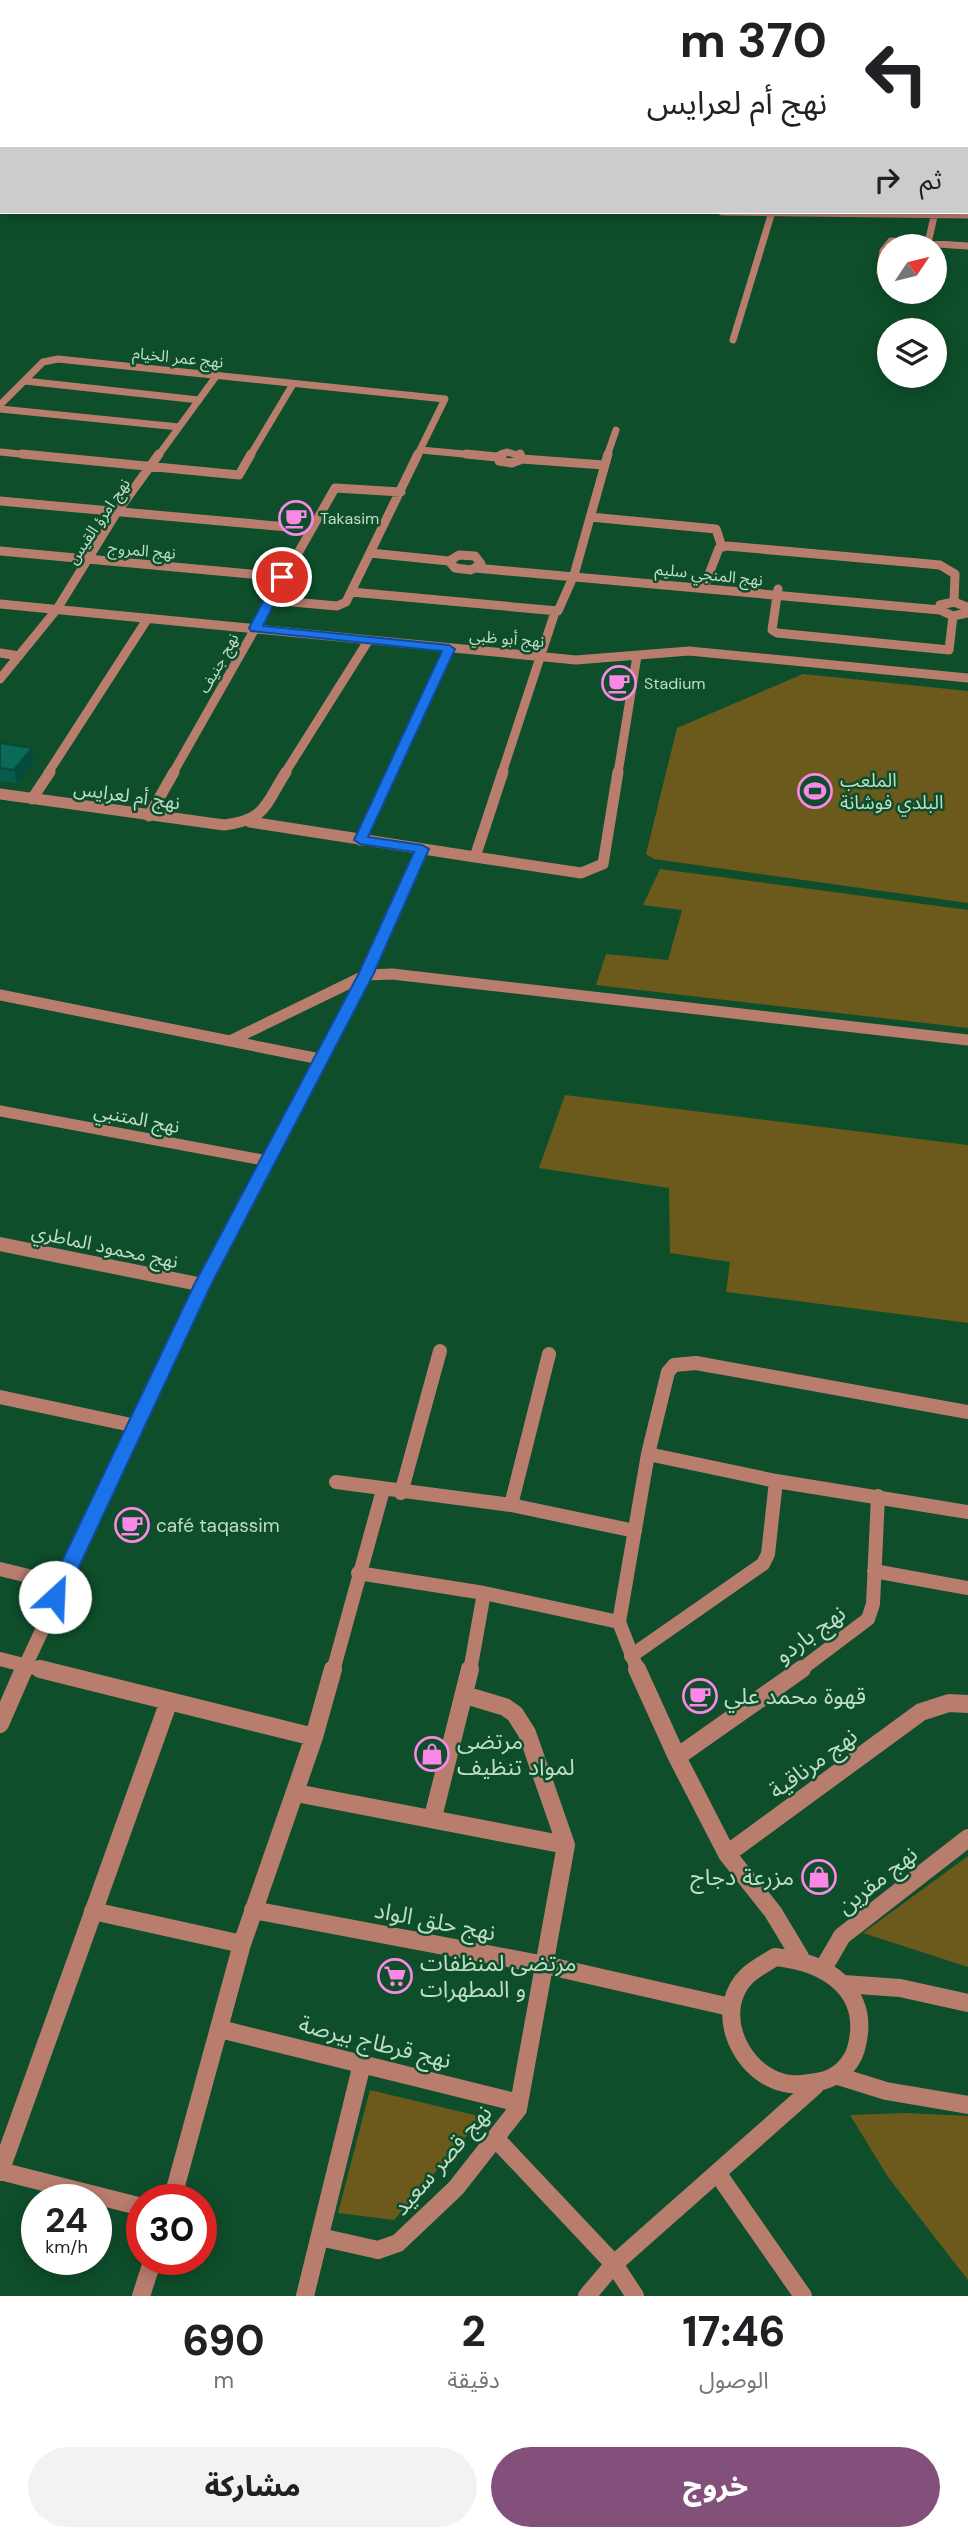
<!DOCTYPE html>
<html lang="ar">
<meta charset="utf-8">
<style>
:root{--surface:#fff;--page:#f2f2f2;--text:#202124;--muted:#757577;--accent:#834f7b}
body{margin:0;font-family:"DM Sans","Noto Sans Arabic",sans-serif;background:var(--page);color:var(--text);direction:rtl;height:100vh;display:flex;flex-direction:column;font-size:26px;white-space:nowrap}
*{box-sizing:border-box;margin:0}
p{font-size:23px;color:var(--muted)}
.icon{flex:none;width:38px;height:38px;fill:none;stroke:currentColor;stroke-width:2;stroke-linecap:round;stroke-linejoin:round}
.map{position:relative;height:2296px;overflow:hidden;direction:ltr}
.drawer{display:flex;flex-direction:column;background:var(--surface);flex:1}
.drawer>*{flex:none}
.guide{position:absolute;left:0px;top:0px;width:970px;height:214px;box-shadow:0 4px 18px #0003;direction:rtl;background:#fff;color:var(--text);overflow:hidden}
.needle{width:46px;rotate:55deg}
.tools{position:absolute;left:877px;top:234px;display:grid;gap:14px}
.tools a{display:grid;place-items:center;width:70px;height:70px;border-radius:50%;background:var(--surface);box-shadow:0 4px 18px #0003;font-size:35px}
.speed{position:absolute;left:21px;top:2184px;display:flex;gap:14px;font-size:35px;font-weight:700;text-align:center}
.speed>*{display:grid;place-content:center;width:91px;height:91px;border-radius:50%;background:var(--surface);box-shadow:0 4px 18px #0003;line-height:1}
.speed small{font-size:18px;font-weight:400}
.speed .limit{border:10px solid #d22;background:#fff;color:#111}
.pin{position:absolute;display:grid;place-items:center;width:60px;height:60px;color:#fff;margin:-30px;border:4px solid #fff;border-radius:50%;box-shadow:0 2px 7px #0007}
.me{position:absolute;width:77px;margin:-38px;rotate:25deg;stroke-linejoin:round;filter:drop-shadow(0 0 5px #0008)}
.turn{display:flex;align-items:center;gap:24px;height:147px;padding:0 28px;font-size:32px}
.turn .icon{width:91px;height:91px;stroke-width:2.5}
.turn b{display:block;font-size:49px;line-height:60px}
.then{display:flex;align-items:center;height:66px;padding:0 28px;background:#0003;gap:14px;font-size:26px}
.eta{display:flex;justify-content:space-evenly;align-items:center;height:119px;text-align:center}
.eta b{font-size:42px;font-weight:800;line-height:49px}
.cta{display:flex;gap:14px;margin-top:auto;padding:14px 28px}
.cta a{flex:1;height:80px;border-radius:42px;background:var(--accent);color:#fff;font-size:28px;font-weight:800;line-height:80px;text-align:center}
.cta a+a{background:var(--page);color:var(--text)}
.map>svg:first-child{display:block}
</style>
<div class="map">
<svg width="968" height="2296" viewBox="0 0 968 2296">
<rect width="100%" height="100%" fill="#0e4e2b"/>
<path fill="#6b5a1c" d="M803,674L968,691V903L654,859L646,854L677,728Z
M660,869L968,910V1028L596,985L606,954L668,960L682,910L643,905Z
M565,1095L968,1145V1323L726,1292L730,1262L670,1253L669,1188L539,1168Z
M968,1856V1967L863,1933Z
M370,2090L483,2117L394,2220L338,2213Z
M906,2113L968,2116V2280L888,2177L850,2115Z"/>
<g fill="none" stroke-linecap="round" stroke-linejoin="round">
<path stroke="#b97d6e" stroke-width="7" d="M722,212L968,215
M928,243L935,212
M880,272L883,251L891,241L968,246
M733,340L772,212
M25,381L199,400
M0,405L43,362L58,359L445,399L417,456
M0,409L179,427
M421,450L485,456
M0,452L40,456
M158,456L217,375
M250,456L293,384
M499,456L507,452L521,456
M607,456L616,430"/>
<path stroke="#b97d6e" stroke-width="9" d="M22,454L239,475L251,454
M466,454L497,457
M497,457L499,461L512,463L522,459L520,454
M497,457L503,454
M522,459L604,465
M0,501L310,529
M590,517L716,529L722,547
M0,551L282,577
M370,553L449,561
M459,555L475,556L481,564L471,570L455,568L449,561Z
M475,568L940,610
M706,582L719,548L727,546L940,565L955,574L954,602
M778,589L772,630L777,633L949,650L953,616
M351,592L558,611L574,575L608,454
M270,600L337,606L346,602L418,454
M954,602L967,607V613L953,616L940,610V605Z
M0,604L576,660L689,651L968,678
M0,653L19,656
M0,679L57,609L117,512L159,454
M48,773L148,618
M173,773L335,488L401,492
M285,773L368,641
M391,773L449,649
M502,773L555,612
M618,773L637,656"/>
<path stroke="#b97d6e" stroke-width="11" d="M503,772L475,857L581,873L603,864L618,772
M0,794L224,825C266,820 265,805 286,772
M32,799L50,772
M149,816L174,772
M250,822L475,857
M360,840L392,772
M0,995L320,1059
M230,1041L366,975L422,849
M0,1111L268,1161
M263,1171L366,975L392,974L968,1040"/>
<path stroke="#b97d6e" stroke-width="14" d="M0,1244L203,1285
M0,1397L136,1426
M648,1454L776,1481L968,1512
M336,1482L511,1505L635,1531
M401,1493L440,1351
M511,1505L549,1354
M0,1569L61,1584
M874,1571L968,1588
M358,1573L484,1593L619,1622
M631,1656L763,1564L768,1554L776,1481
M0,1659L47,1671
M23,1671L203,1285L264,1170
M333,1671L383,1490
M470,1671L484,1593
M638,1671L619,1622L648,1454L668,1372L674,1365L696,1363L968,1412
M799,1671L868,1619L873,1604L878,1496"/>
<path stroke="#b97d6e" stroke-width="18" d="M40,1669L314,1737
M637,1669L677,1757L727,1854L773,1912L800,1957
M0,1724L24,1669
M677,1757L802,1669
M296,1793L566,1845
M433,1817L470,1669
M727,1854L921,1712L949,1703L968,1704
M253,1910L545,1965L730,2007
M93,1911L242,1944
M775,1957C826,1962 872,1990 856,2049C851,2065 838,2077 822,2081C806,2084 791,2087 775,2080C736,2064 714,2007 748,1975C756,1968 766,1963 775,1957Z
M824,1967L842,1936L968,1838
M844,1984L900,1988L968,2003
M220,2029L519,2103
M838,2076L886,2091L968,2105
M496,2139L614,2264L635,2296
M0,2171L142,2207
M0,2172L169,1701
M718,2174L803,2296
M172,2200L242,1944L314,1737L333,1669
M320,2237L378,2250L398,2243L456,2188L518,2109L566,1845L527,1733L515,1714L505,1707L465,1695
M141,2296L153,2259
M305,2296L362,2064
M587,2296L614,2264L815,2086"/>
</g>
<path fill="#075b4b" d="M0,743L32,748L34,761L17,784L0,781Z"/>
<path fill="#064a3d" d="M32,748L34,761L17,784L14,770Z"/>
<path fill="#086a57" stroke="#064a3d" stroke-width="2" d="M0,743L32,748L14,770L0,768Z"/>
<path fill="#1a73e8" stroke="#114b97" stroke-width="2" d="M282,574L287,577L263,626L449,645L455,649L368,837L422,845L429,849L373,975L211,1285L62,1603L55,1605L48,1603L45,1597L194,1285L358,975L414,852L360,844L354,840L442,651L251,631L249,628L276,577Z"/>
<defs>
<g id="cafe-ring" transform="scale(1.75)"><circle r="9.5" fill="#0e4e2b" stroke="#fb87e6" stroke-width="1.5"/><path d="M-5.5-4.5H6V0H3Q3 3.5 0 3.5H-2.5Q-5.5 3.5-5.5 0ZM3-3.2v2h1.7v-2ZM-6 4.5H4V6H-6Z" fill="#fb87e6"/></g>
<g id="stadium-ring" transform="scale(1.75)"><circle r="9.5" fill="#0e4e2b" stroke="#fb87e6" stroke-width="1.5"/><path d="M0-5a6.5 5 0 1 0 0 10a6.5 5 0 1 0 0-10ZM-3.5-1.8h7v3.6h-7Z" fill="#fb87e6"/></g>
<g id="shop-ring" transform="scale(1.75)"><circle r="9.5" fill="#0e4e2b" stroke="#fb87e6" stroke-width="1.5"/><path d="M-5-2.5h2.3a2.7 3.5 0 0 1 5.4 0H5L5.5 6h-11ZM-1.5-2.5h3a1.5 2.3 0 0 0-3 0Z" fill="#fb87e6"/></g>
<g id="supermarket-ring" transform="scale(1.75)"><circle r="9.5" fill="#0e4e2b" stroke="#fb87e6" stroke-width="1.5"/><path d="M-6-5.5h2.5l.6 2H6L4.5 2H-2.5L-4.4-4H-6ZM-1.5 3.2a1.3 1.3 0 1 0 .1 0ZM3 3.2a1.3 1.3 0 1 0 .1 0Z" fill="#fb87e6"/></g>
</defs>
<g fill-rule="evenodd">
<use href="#cafe-ring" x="296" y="518"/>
<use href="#cafe-ring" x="619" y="683"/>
<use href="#stadium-ring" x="815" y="791"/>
<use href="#cafe-ring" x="132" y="1525"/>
<use href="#cafe-ring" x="700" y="1696"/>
<use href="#shop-ring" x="432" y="1754"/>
<use href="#shop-ring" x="819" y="1877"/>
<use href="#supermarket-ring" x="395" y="1976"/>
</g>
<g text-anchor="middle" stroke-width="5" stroke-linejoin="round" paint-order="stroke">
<g font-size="16" fill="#bfddc7" stroke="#0e4e2b">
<text transform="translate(178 357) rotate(6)" y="6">نهج عمر الخيام</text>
<text transform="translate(98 521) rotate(-56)" y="6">نهج امرؤ القيس</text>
<text transform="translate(142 550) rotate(5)" y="6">نهج المروج</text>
<text transform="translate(709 574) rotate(6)" y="6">نهج المنجي سليم</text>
<text transform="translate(507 638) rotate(5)" y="6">نهج أبو ظبي</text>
<text transform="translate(218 663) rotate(-61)" y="6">نهج جنيف</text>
</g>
<g font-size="16" fill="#bfddc7" stroke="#0e4e2b" text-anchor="start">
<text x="320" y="524">Takasim</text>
<text x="644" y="689">Stadium</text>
</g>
<g font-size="19" fill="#bfddc7" stroke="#0e4e2b" text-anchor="start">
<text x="840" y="787">الملعب<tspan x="840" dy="22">البلدي فوشانة</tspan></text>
<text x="156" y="1532">café taqassim</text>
</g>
<g font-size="19" fill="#bfddc7" stroke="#0e4e2b">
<text transform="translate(127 795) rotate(8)" y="7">نهج أم لعرايس</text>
<text transform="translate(137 1118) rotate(11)" y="7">نهج المتنبي</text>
<text transform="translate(105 1246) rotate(12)" y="7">نهج محمود الماطري</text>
</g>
<g font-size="23" fill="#bfddc7" stroke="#0e4e2b">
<text transform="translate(810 1634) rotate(-36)" y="8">نهج باردو</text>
<text transform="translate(813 1763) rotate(-36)" y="8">نهج مرناقية</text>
<text transform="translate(877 1880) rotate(-38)" y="8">نهج مقرين</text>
<text transform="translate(435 1921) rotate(11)" y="8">نهج حلق الواد</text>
<text transform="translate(375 2042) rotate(14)" y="8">نهج قرطاج بيرصة</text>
<text transform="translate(442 2160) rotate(-49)" y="8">نهج قصر سعيد</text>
</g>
<g font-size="23" fill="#bfddc7" stroke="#0e4e2b" text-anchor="start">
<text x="724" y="1704">قهوة محمد علي</text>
<text x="457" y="1749">مرتضى<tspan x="457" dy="26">لمواد تنظيف</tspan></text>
<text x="794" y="1885" text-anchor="end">مزرعة دجاج</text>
<text x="420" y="1971">مرتضى لمنظفات<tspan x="420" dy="26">و المطهرات</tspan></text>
</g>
</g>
</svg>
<div class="tools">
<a><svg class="needle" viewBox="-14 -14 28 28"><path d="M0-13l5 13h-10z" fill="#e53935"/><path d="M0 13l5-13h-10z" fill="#757577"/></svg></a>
<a><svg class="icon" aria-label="layers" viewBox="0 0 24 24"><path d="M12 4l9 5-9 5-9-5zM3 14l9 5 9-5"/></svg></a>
</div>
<div class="speed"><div>24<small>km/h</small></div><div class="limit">30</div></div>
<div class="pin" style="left:282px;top:577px;background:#d93025"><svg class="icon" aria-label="arrive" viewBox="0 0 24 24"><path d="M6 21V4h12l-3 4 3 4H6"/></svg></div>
<svg class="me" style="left:55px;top:1597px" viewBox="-20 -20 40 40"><circle r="19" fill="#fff"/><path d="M0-13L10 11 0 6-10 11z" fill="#1a73e8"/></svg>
<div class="guide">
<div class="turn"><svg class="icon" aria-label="left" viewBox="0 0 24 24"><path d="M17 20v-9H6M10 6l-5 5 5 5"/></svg><div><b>370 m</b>نهج أم لعرايس</div></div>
<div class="then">ثم<svg class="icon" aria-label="right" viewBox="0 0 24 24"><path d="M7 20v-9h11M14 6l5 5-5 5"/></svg></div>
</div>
</div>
<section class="drawer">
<div class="eta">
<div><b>17:46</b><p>الوصول</p></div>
<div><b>2</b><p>دقيقة</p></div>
<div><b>690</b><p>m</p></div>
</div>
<div class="cta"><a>خروج</a><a>مشاركة</a></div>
</section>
